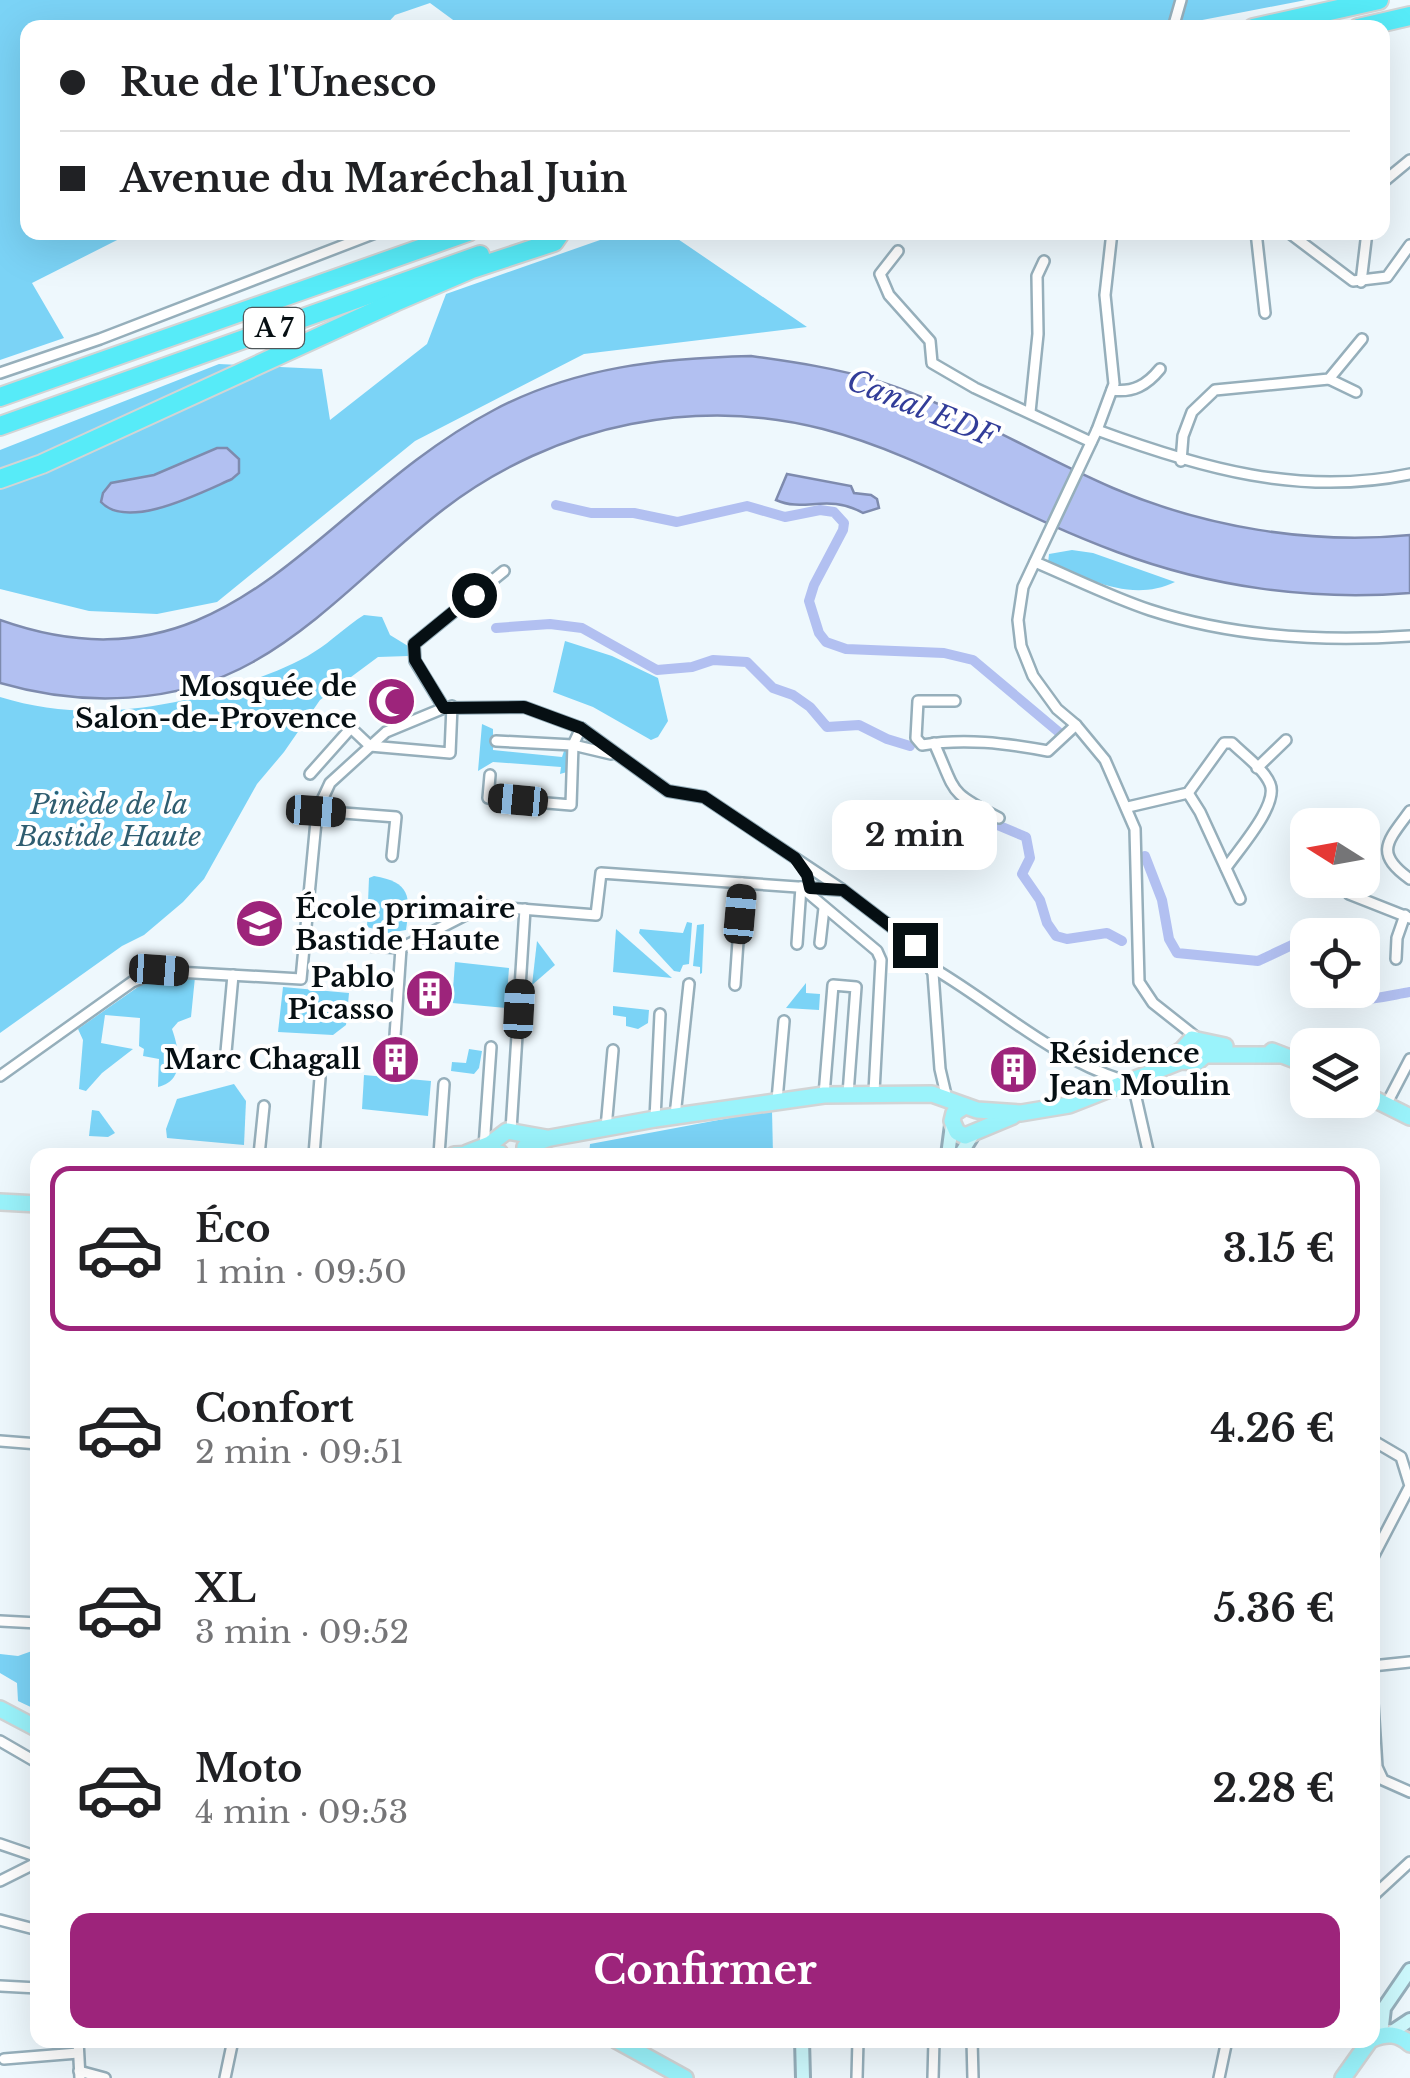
<!DOCTYPE html>
<html lang="fr">
<head>
<meta charset="utf-8">
<style>
  body { margin:0; font-family:"Libre Baskerville",serif; background:#f2f2f2; color:#202124; height:100vh; display:flex; flex-direction:column; font-size:38px; white-space:nowrap }
  * { box-sizing:border-box; margin:0 }
  p { font-size:32px; color:#757577 }
  .icon { flex:none; width:55px; height:55px; fill:none; stroke:currentColor; stroke-width:2; stroke-linecap:round; stroke-linejoin:round }
  .map { position:relative; flex:1; overflow:hidden }
  .details { position:absolute; left:30px; top:1148px; width:1350px; height:900px; display:flex; flex-direction:column; background:#fff; border-radius:20px; box-shadow:0 10px 40px #0002 }
  .details>* { flex:none }
  .top-card { position:absolute; left:20px; top:20px; width:1370px; height:220px; border-radius:20px; box-shadow:0 10px 40px #0002; display:grid; align-content:center; height:220px; padding:0 40px; background:#fff }
  .needle { width:65px; rotate:281deg }
  .controls { position:absolute; left:1290px; top:808px; display:grid; gap:20px }
  .controls a { display:grid; place-items:center; width:90px; height:90px; border-radius:20px; background:#fff; box-shadow:0 10px 40px #0002; font-size:50px }
  .end { position:absolute; width:45px; height:45px; margin:-22px; border:12px solid #060f13; background:#fff; box-shadow:0 0 0 5px #fff }
  .from { border-radius:50% }
  .bubble { position:absolute; height:70px; border-radius:20px; background:#fff; box-shadow:0 10px 40px #0002; font-size:32px; font-weight:800; line-height:70px; text-align:center }
  .car { position:absolute; width:30px; height:60px; margin:-30px -15px; border-radius:12px; box-shadow:0 0 8px 2px #0007; background:linear-gradient(#222 24%,#8ab4d8 0 40%,#222 0 76%,#8ab4d8 0 86%,#222 0) }
  .top-card b { display:flex; align-items:center; gap:35px; height:95px; font-size:38px }
  .top-card b+b { border-top:2px solid #e0e0e0 }
  .top-card i { width:25px; height:25px; background:#202124 }
  ul { padding:18px 0 0; list-style:none }
  li { display:flex; align-items:center; gap:30px; height:165px; margin:0 20px 15px; padding:0 20px; border:5px solid transparent; border-radius:20px }
  li div { flex:1 }
  li b { display:block; font-size:38px }
  li em { font-style:normal; font-weight:800 }
  li.on { border-color:#9d247b }
  li>.icon { width:90px; height:90px; stroke-width:1.5 }
  .primary-button { display:flex; gap:20px; margin-top:auto; padding:20px 40px }
  .primary-button a { flex:1; height:115px; border-radius:20px; background:#9d247b; color:#fff; font-size:40px; font-weight:800; line-height:115px; text-align:center }
  .map>svg:first-child { display:block }
  .green { fill:#7bd3f6 }
  .water { fill:#b2c0f1; stroke:#7e8bae; stroke-width:2.5 }
  .lines { fill:none; stroke-linecap:round; stroke-linejoin:round }
  .canal { stroke:#b2c0f1; stroke-width:10 }
  .street-casing { stroke:#96afbb; stroke-width:14 }
  .secondary-casing { stroke:#96afbb; stroke-width:18 }
  .primary-casing { stroke:#d2d4d5; stroke-width:20 }
  .highway-casing { stroke:#d2d4d5; stroke-width:22 }
  .street { stroke:#fff; stroke-width:9 }
  .secondary { stroke:#cdf9fd; stroke-width:12 }
  .primary { stroke:#9af3fb; stroke-width:15 }
  .highway { stroke:#57ebf8; stroke-width:18 }
  .route { stroke:#060f13; stroke-width:12 }
  .labels { text-anchor:middle; dominant-baseline:central; stroke-width:8; stroke-linejoin:round; paint-order:stroke }
  .shield { fill:#fff; stroke:#51575a; stroke-width:2.5 }
  .shield-label { font-size:25px; font-weight:bold; fill:#060f13 }
  .poi-label { font-size:28px; font-weight:bold; fill:#060f13; stroke:#fff; text-anchor:end }
  .park-label { font-size:28px; font-style:italic; fill:#2f5d70; stroke:#fff }
  .water-label { font-size:30px; font-style:italic; fill:#323d99; stroke:#fff }
</style>
</head>
<body>
<div class="map">
<svg width="1410" height="2078" viewBox="0 0 1410 2078">
  <rect width="100%" height="100%" fill="#eef8fd"/>
  <g class="green">
    <polygon points="0,0 1306,0 1161,28 464,28 430,3 395,15 384,27 28,28 28,232 131,233 32,283 64,338 0,360"/>
    <polygon points="620,233 669,233 807,327 584,354 415,441 217,602 157,614 89,611 0,589 0,450 219,364 322,369 330,420 427,344 446,294"/>
    <path d="M 1072,550 L 1093,553 L 1175,582 C 1131,603 1090,579 1048,563 L 1049,554 Z"/>
    <path d="M 364,615 L 382,617 L 390,635 L 408,646 L 408,656 L 378,657 L 320,700 L 284,752 L 257,784 L 204,879 L 183,902 L 144,935 L 122,946 L 0,1033 L 0,697 C 83,723 170,709 251,681 C 271,673 296,664 314,652 C 332,641 346,626 364,615 Z"/>
    <polygon points="565,641 612,656 658,678 668,721 658,737 651,740 593,707 553,692"/>
    <polygon points="482,724 493,729 493,750 562,757 565,748 569,755 567,772 560,774 561,767 493,762 478,771"/>
    <path d="M 374,876 C 410,882 411,896 406,930 L 389,933 L 367,927 L 369,878 Z"/>
    <polygon points="687,922 692,923 689,964 683,965 680,972 674,971 639,933 640,929 683,933"/>
    <polygon points="704,924 702,973 700,974 700,967 693,966 697,925"/>
    <polygon points="616,929 672,978 613,972"/>
    <polygon points="537,941 555,965 532,985"/>
    <polygon points="455,962 509,968 506,1008 452,1003"/>
    <path d="M 162,975 L 195,977 L 191,1017 L 178,1022 L 172,1029 C 180,1052 185,1081 158,1087 L 159,1059 L 143,1056 L 144,1049 L 139,1046 L 140,1018 L 105,1015 L 101,1043 L 133,1049 L 102,1073 L 86,1091 L 79,1089 L 83,1040 L 78,1029 L 148,980 Z"/>
    <polygon points="806,983 806,993 820,994 819,1010 786,1008"/>
    <polygon points="283,987 349,993 346,1025 333,1035 278,1032"/>
    <polygon points="613,1006 649,1010 648,1023 638,1029 626,1026 626,1017 613,1015"/>
    <polygon points="469,1049 482,1051 479,1068 474,1074 451,1071 452,1062 466,1063"/>
    <polygon points="364,1075 431,1081 428,1116 362,1109"/>
    <polygon points="234,1084 246,1101 244,1145 167,1138 166,1129 177,1099"/>
    <polygon points="92,1110 99,1111 115,1133 108,1137 89,1136"/>
    <polygon points="772,1110 773,1155 589,1155 590,1144"/>
    <polygon points="32,1651 37,1666 37,1710 18,1701 17,1683 0,1673 0,1654 18,1656"/>
  </g>
  <g class="water">
    <path d="M 751,356 C 794,362 836,368 878,381 C 960,407 1034,454 1113,488 C 1204,527 1311,545 1410,535 L 1410,593 C 1311,601 1210,587 1117,552 C 942,487 833,385 631,424 C 564,437 497,468 444,509 C 380,558 324,622 253,662 C 177,705 82,707 0,683 L 0,620 C 231,702 316,503 494,410 C 575,367 662,358 751,356 Z"/>
    <path d="M 217,448 L 227,448 L 239,459 L 239,473 L 232,479 C 202,492 128,531 101,502 L 103,493 L 111,483 L 154,475 Z"/>
    <path d="M 787,474 L 851,486 L 854,493 L 871,495 L 877,499 L 879,508 L 863,513 C 827,493 805,513 776,500 Z"/>
  </g>
  <g class="lines">
    <g class="canal">
      <polyline points="556,505 591,513 634,513 677,522 747,506 785,517 820,510 834,512 844,523 843,530 814,585 809,601 819,633 826,642 846,649 944,653 973,660 1061,734"/>
      <polyline points="496,628 550,624 582,628 657,670 692,667 713,660 747,662 773,688 793,695 810,707 827,727 859,725 887,739 910,746"/>
      <polyline points="964,811 1026,837 1030,858 1022,874 1040,900 1047,923 1056,936 1067,939 1107,933 1122,941"/>
      <polyline points="1145,856 1162,900 1169,939 1177,953 1258,961 1292,945 1308,947"/>
      <path d="M 1327,990 C 1346,1008 1385,996 1410,992"/>
    </g>
    <defs>
      <g id="street">
        <polyline points="1173,28 1181,0"/>
        <polyline points="1382,183 1410,160"/>
        <polyline points="1112,232 1105,295 1114,384 1097,430 1023,587 1018,620 1021,646 1033,676 1057,709 1076,725 1105,760 1135,829 1139,982 1153,1003 1196,1037"/>
        <polyline points="1256,232 1265,313"/>
        <polyline points="1288,232 1353,281 1387,277 1410,245"/>
        <polyline points="898,251 880,274 889,295 930,341 932,363 975,388 1091,442"/>
        <polyline points="1361,282 1367,232"/>
        <polyline points="0,373 100,339 378,232"/>
        <polyline points="1329,379 1356,392"/>
        <path d="M 1112,390 C 1133,393 1147,385 1160,369"/>
        <polyline points="1030,412 1038,334 1037,276 1044,261"/>
        <path d="M 1097,430 C 1200,468 1300,497 1410,474"/>
        <polyline points="1181,461 1183,436 1192,412 1215,390 1329,379 1362,339"/>
        <path d="M 1035,562 C 1073,578 1111,597 1150,610 C 1233,637 1324,642 1410,636"/>
        <path d="M 955,701 L 918,701 L 916,738 L 922,745 C 964,738 1005,743 1048,751 L 1076,725"/>
        <polyline points="444,708 415,661 414,644 504,571"/>
        <polyline points="496,741 573,745 611,754"/>
        <path d="M 934,743 C 957,794 947,791 999,818"/>
        <polyline points="1257,768 1286,740"/>
        <polyline points="310,774 351,728 370,746 450,753 452,706"/>
        <polyline points="490,775 488,798 571,805 573,745 581,728"/>
        <polyline points="1188,793 1200,812 1240,899"/>
        <path d="M 1128,807 L 1188,793 L 1224,743 L 1232,743 C 1244,755 1264,769 1270,784 C 1279,805 1238,850 1226,868"/>
        <polyline points="317,811 396,817 392,856"/>
        <path d="M 1410,811 C 1387,842 1374,853 1410,879"/>
        <polyline points="801,887 877,951 881,960 874,1092"/>
        <polyline points="1349,894 1410,918"/>
        <polyline points="305,942 401,948"/>
        <polyline points="820,943 824,908"/>
        <polyline points="797,944 801,887"/>
        <polyline points="401,948 483,906 596,915 601,873 840,890"/>
        <polyline points="1396,959 1397,938 1405,915"/>
        <path d="M 936,970 C 998,1007 1051,1057 1122,1080"/>
        <polyline points="735,985 742,883"/>
        <polyline points="395,1036 401,948"/>
        <polyline points="226,1052 233,975"/>
        <polyline points="0,1076 132,982 159,971 301,979 317,811 330,783 386,732 444,708 524,707 581,728 668,791 704,797 843,890 915,945 933,973 940,1069 947,1099"/>
        <polyline points="1132,1080 1149,1155"/>
        <polyline points="824,1095 833,985 856,987 848,1094"/>
        <polyline points="777,1100 784,1021"/>
        <polyline points="1386,1105 1410,1059"/>
        <polyline points="675,1116 689,984"/>
        <polyline points="655,1119 660,1014"/>
        <polyline points="606,1128 613,1050"/>
        <polyline points="511,1130 525,909"/>
        <polyline points="484,1147 491,1047"/>
        <polyline points="259,1155 264,1106"/>
        <polyline points="314,1155 320,1078"/>
        <polyline points="439,1155 444,1084"/>
        <polyline points="1372,1440 1401,1457 1410,1486 1372,1559"/>
        <polyline points="0,1441 38,1444"/>
        <polyline points="0,1621 38,1623"/>
        <polyline points="1372,1666 1410,1662"/>
        <polyline points="1372,1688 1377,1767 1383,1780 1410,1792"/>
        <polyline points="0,1741 38,1763"/>
        <polyline points="0,1844 38,1857"/>
        <polyline points="0,1881 38,1862"/>
        <polyline points="1372,1897 1410,1862"/>
        <polyline points="0,1920 38,1930"/>
        <polyline points="0,1986 38,1988"/>
        <polyline points="78,2040 80,2078"/>
        <polyline points="972,2040 973,2078"/>
        <polyline points="4,2059 78,2053"/>
        <polyline points="79,2071 105,2078"/>
        <polyline points="225,2078 233,2040"/>
        <polyline points="857,2078 858,2040"/>
        <polyline points="933,2078 934,2040"/>
        <polyline points="1219,2078 1227,2040"/>
      </g>
      <g id="secondary">
        <polyline points="948,1155 952,1125"/>
        <polyline points="960,1155 973,1134"/>
        <polyline points="1389,2034 1410,2020"/>
        <polyline points="1381,2035 1384,2008 1410,1970"/>
        <polyline points="802,2040 803,2078"/>
      </g>
      <g id="primary">
        <polyline points="1272,1051 1308,1065"/>
        <polyline points="1168,1059 1182,1050 1192,1039 1225,1046"/>
        <polyline points="1362,1093 1410,1117"/>
        <polyline points="965,1106 954,1113 952,1121 957,1132 965,1136 1013,1116"/>
        <polyline points="525,1147 550,1138 655,1119 824,1095 932,1094 977,1110 1021,1113 1069,1105 1181,1061 1197,1062 1205,1055 1281,1055"/>
        <polyline points="467,1153 490,1144 507,1131 546,1138"/>
        <polyline points="454,1155 500,1153"/>
        <polyline points="0,1202 38,1204"/>
        <polyline points="0,1709 38,1729"/>
        <path d="M 1372,2039 C 1387,2033 1398,2033 1410,2044"/>
        <polyline points="616,2040 685,2078"/>
        <polyline points="1343,2078 1370,2040"/>
      </g>
      <g id="highway">
        <polyline points="1253,28 1379,0"/>
        <polyline points="1358,28 1410,16"/>
        <polyline points="0,397 468,232"/>
        <polyline points="0,426 480,255"/>
        <polyline points="0,479 42,464 395,302 472,269 554,242 561,232"/>
      </g>
    </defs>
    <use href="#street" class="street-casing"/>
    <use href="#secondary" class="secondary-casing"/>
    <use href="#primary" class="primary-casing"/>
    <use href="#highway" class="highway-casing"/>
    <use href="#street" class="street"/>
    <use href="#secondary" class="secondary"/>
    <use href="#primary" class="primary"/>
    <use href="#highway" class="highway"/>
  </g>
  <g class="lines">
    <polyline class="route" points="474,595 414,644 415,660 444,708 524,707 581,728 668,791 704,797 795,858 807,875 810,888 843,890 915,945"/>
  </g>
  <defs>
    <symbol id="mosque-disc" viewBox="-11 -11 22 22"><circle r="9.5" fill="#9d247b" stroke="#fff"/><path d="M3.5-4.9A6 6 0 1 0 3.5 4.9A5 5 0 1 1 3.5-4.9Z" fill="#fff"/></symbol>
    <symbol id="school-disc" viewBox="-11 -11 22 22"><circle r="9.5" fill="#9d247b" stroke="#fff"/><path d="M0-5L7-2L0 1L-7-2ZM-4 1L0 2.5L4 1V4Q0 6-4 4Z" fill="#fff"/></symbol>
    <symbol id="building-disc" viewBox="-11 -11 22 22"><circle r="9.5" fill="#9d247b" stroke="#fff"/><path d="M-4-6H4V6H1V3H-1V6H-4ZM-2.5-4.3h1.7v1.8h-1.7ZM.8-4.3h1.7v1.8H.8ZM-2.5-1h1.7V.8h-1.7ZM.8-1h1.7V.8H.8Z" fill="#fff"/></symbol>
  </defs>
  <g fill-rule="evenodd">
    <use href="#mosque-disc" x="364" y="674" width="55" height="55"/>
    <use href="#school-disc" x="232" y="896" width="55" height="55"/>
    <use href="#building-disc" x="402" y="966" width="55" height="55"/>
    <use href="#building-disc" x="368" y="1032" width="55" height="55"/>
    <use href="#building-disc" x="986" y="1042" width="55" height="55"/>
  </g>
  <g class="labels">
    <rect class="shield" x="244" y="308" width="60" height="40" rx="8"/>
    <g class="shield-label">
      <text x="274" y="328">A 7</text>
    </g>
    <g class="poi-label">
      <text x="357" y="686">Mosquée de<tspan x="357" dy="32">Salon-de-Provence</tspan></text>
      <text x="295" y="908" text-anchor="start">École primaire<tspan x="295" dy="32">Bastide Haute</tspan></text>
      <text x="394" y="977">Pablo<tspan x="394" dy="32">Picasso</tspan></text>
      <text x="1049" y="1053" text-anchor="start">Résidence<tspan x="1049" dy="32">Jean Moulin</tspan></text>
      <text x="361" y="1059">Marc Chagall</text>
    </g>
    <g class="park-label">
      <text x="109" y="804">Pinède de la<tspan x="109" dy="32">Bastide Haute</tspan></text>
    </g>
    <g class="water-label">
      <text transform="translate(922 408) rotate(22)">Canal EDF</text>
    </g>
  </g>
</svg>
<div class="controls">
<a><svg class="needle" viewBox="-14 -14 28 28"><path d="M0-13l5 13h-10z" fill="#e53935"/><path d="M0 13l5-13h-10z" fill="#757577"/></svg></a>
<a><svg class="icon" aria-label="locate" viewBox="0 0 24 24"><circle cx="12" cy="12" r="6"/><path d="M12 2v4M12 18v4M2 12h4M18 12h4"/></svg></a>
<a><svg class="icon" aria-label="layers" viewBox="0 0 24 24"><path d="M12 4l9 5-9 5-9-5zM3 14l9 5 9-5"/></svg></a>
</div>
<i class="end from" style="left:474px;top:595px"></i>
<i class="end" style="left:915px;top:945px"></i>
<div class="bubble" style="left:832px;top:800px;width:165px">2 min</div>
<i class="car" style="left:518px;top:800px;rotate:275deg"></i>
<i class="car" style="left:316px;top:811px;rotate:94deg"></i>
<i class="car" style="left:740px;top:914px;rotate:5deg"></i>
<i class="car" style="left:159px;top:970px;rotate:94deg"></i>
<i class="car" style="left:519px;top:1009px;rotate:3deg"></i>
<div class="top-card">
<b><i class="from"></i>Rue de l'Unesco</b>
<b><i></i>Avenue du Maréchal Juin</b>
</div>
<section class="details">
<ul>
<li class="on"><svg class="icon" aria-label="car" viewBox="0 0 24 24"><path d="M5 17H2v-5l4-1 3-4h7l3 4 3 1v5h-3M9 17h6M6 11h13"/><circle cx="7" cy="17" r="2"/><circle cx="17" cy="17" r="2"/></svg><div><b>Éco</b><p>1 min · 09:50</p></div><em>3.15 €</em></li>
<li><svg class="icon" aria-label="car" viewBox="0 0 24 24"><path d="M5 17H2v-5l4-1 3-4h7l3 4 3 1v5h-3M9 17h6M6 11h13"/><circle cx="7" cy="17" r="2"/><circle cx="17" cy="17" r="2"/></svg><div><b>Confort</b><p>2 min · 09:51</p></div><em>4.26 €</em></li>
<li><svg class="icon" aria-label="car" viewBox="0 0 24 24"><path d="M5 17H2v-5l4-1 3-4h7l3 4 3 1v5h-3M9 17h6M6 11h13"/><circle cx="7" cy="17" r="2"/><circle cx="17" cy="17" r="2"/></svg><div><b>XL</b><p>3 min · 09:52</p></div><em>5.36 €</em></li>
<li><svg class="icon" aria-label="car" viewBox="0 0 24 24"><path d="M5 17H2v-5l4-1 3-4h7l3 4 3 1v5h-3M9 17h6M6 11h13"/><circle cx="7" cy="17" r="2"/><circle cx="17" cy="17" r="2"/></svg><div><b>Moto</b><p>4 min · 09:53</p></div><em>2.28 €</em></li>
</ul>
<div class="primary-button"><a>Confirmer</a></div>
</section>
</div>
</body>
</html>
